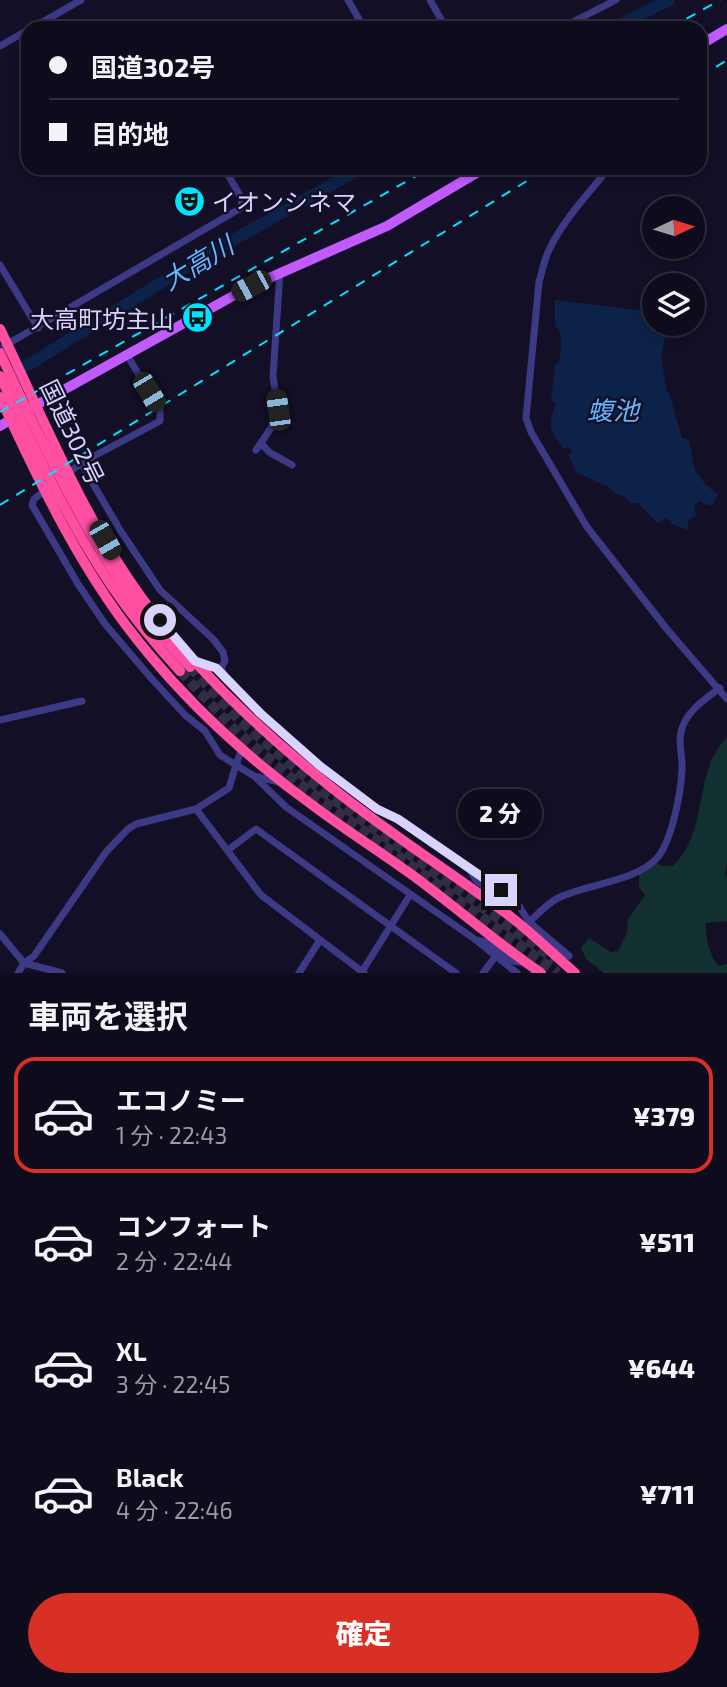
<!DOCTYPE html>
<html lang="ja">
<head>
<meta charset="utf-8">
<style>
  body { margin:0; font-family:"Exo 2","Noto Sans JP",sans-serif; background:#1c1929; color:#f1f3f6; height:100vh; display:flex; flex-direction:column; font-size:26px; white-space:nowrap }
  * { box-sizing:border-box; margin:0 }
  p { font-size:23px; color:#9b9ba3 }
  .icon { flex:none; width:38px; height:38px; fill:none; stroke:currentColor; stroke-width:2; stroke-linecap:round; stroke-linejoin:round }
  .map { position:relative; height:973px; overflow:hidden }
  .side { display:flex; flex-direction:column; background:#0e0b1c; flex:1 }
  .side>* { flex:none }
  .guide { position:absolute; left:21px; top:21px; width:686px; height:154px; border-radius:21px; box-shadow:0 4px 10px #0003,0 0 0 2px #2e2b3b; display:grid; align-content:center; height:154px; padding:0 28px; background:#0e0b1c }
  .needle { width:46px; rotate:86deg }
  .controls { position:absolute; left:642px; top:196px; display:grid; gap:14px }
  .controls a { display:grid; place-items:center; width:63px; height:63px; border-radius:50%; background:#0e0b1c; box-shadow:0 4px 10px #0003,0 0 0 2px #2e2b3b; font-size:35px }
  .end { position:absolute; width:32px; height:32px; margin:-16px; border:9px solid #d9d4ff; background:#111; box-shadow:0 0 0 4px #111 }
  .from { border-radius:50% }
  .bubble { position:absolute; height:49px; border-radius:24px; background:#0e0b1c; box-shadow:0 4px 10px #0003,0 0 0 2px #2e2b3b; font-size:23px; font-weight:800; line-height:49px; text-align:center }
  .car { position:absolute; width:21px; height:42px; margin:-21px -10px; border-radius:9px; box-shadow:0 0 5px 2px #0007; background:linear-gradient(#222 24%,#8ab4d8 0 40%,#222 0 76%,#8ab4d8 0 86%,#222 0) }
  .guide b { display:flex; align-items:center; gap:24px; height:66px; font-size:26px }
  .guide b+b { border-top:2px solid #2e2b3b }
  .guide i { width:18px; height:18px; background:#f1f3f6 }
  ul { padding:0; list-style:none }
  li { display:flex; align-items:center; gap:21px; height:116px; margin:0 14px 10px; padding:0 14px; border:4px solid transparent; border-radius:21px }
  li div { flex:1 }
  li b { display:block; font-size:26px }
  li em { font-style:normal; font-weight:800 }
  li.current { border-color:#d93025 }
  li>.icon { width:63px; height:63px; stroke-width:1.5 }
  h2 { padding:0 28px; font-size:32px; line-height:84px }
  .primary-button { display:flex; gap:14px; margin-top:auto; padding:14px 28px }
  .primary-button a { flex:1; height:80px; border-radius:42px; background:#d93025; color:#fff; font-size:28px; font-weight:800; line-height:80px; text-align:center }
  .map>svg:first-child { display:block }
  .green { fill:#12302f }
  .water { fill:#0c2248 }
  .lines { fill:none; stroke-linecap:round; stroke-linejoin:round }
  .river { stroke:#0c2248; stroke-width:12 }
  .highway-tunnel { stroke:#312d47; stroke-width:10; stroke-dasharray:10 5; stroke-linecap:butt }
  .minor { stroke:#3d3a85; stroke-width:7 }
  .major { stroke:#c25bff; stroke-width:10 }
  .highway { stroke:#ff4fa3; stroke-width:10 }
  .rail { stroke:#00e5ff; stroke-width:2; stroke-dasharray:10 9; stroke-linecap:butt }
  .route { stroke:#d9d4ff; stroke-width:9 }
  .labels { text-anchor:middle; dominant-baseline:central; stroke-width:5; stroke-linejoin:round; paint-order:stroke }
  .poi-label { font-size:24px; fill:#d9d4ff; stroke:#130f26; text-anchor:start }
  .street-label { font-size:24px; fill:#d9d4ff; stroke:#130f26 }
  .water-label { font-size:26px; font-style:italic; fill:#62b6ff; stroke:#130f26 }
</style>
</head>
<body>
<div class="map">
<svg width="727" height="973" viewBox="0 0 727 973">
  <rect width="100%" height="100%" fill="#130f26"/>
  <path class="green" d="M 727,737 L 727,863 L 725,874 L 727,877 L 727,921 L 706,923 C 706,941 708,951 718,966 L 727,964 L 727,973 L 604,973 L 586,959 L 581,948 L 589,938 L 611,952 L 618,951 L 627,933 L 628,919 L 645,895 L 639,888 L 639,873 L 656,863 L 662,866 L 673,866 C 710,830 692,772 727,737 Z"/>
  <path class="water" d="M 555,300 L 654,312 L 654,324 L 671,324 L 670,330 L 666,332 L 661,356 L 667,392 L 669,392 L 682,438 L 689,440 L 695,470 L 705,484 L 718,495 L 712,505 L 707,505 L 701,501 L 694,505 L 696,516 L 688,520 L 688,530 L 672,524 L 666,518 L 657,523 L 638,503 L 630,503 C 625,494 614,496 609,487 L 577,473 L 568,454 L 572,453 L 571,448 L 564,449 C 549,430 547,427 556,404 L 551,400 L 555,366 L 559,362 L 561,346 L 560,332 L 555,326 Z"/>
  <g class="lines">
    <g class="river">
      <polyline points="613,28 669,0"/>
      <polyline points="12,375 203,257 361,168"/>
    </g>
    <g class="highway-tunnel">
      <polyline points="190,667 240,721 323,792 555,960"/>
      <polyline points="180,671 234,729 288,775 558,973"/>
    </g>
    <g class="minor">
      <polyline points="348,0 364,28"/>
      <polyline points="430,0 446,28"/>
      <polyline points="32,28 81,0"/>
      <polyline points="561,28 616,0"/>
      <polyline points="0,46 28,30"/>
      <path d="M 609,168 C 589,193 563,220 549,250 C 544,260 542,272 539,282 L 526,418 L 531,432 L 587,527 L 666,628 L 727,699"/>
      <polyline points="0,265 38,328"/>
      <polyline points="4,346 241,208 242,199 224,168"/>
      <polyline points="261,443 269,452 292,465"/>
      <polyline points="256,450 271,428 278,410 273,376 280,272"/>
      <polyline points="81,463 120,530 160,590 213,639 223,652 225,661 221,668 224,674"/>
      <polyline points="65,476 81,463 160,421 160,410 127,355"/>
      <polyline points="196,661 216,668 260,713 320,766 377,809 398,819 468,867 476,880 503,902 509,914"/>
      <polyline points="0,720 82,701"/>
      <polyline points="242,748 236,765 254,776 279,782"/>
      <polyline points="254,776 286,807 476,940 517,973"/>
      <polyline points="196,809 261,895 364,973"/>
      <polyline points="228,850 256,829 456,973"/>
      <polyline points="471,869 516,901 529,922 569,956"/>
      <path d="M 529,922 C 538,914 548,903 558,898 C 585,884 637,882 658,857 C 672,839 681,793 682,769 C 683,758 678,743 681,732 C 685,712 705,699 720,688"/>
      <polyline points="0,934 24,963 62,973"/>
      <path d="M 476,940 C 501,943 500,964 525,962"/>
      <polyline points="18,973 24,963 34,956 106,852 128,829 136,824 196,809 229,788 236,765 220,755 205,731 185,715 151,678 105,624 78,584 32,505 34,499 47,489"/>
      <polyline points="299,973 320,940"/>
      <polyline points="361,973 410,895"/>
      <polyline points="483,973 495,957"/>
    </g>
    <g class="major">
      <polyline points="700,45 727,29"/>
      <polyline points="31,408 251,286 387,226 485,168"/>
      <polyline points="0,426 15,417"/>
    </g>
    <g class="highway">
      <path d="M 0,329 C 46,424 86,525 150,609 C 202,675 265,735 331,787 C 387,832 449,871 507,914 C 531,932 552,953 575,973"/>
      <path d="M 0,353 C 40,439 80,524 134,602 C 151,625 171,646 190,667"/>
      <path d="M 0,376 C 34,448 68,522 113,588 C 133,617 156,645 180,671"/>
      <path d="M 0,397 C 41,486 84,577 148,653 C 196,711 254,763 315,807 C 347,831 382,853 415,877 C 457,908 497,943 541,973"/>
    </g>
    <g class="rail">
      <polyline points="670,28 720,0"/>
      <polyline points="700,77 727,60"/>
      <polyline points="0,412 430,168"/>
      <polyline points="0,505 548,168"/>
    </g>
  </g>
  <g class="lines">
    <polyline class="route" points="160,620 195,661 216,668 260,713 320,766 377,809 398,819 501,890"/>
  </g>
  <defs>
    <symbol id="theatre-disc" viewBox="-11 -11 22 22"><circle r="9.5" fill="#00e5ff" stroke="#130f26"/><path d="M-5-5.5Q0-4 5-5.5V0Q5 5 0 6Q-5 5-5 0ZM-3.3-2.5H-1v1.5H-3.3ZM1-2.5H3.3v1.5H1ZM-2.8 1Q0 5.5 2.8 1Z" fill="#111"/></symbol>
    <symbol id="bus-disc" viewBox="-11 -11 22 22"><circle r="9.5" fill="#00e5ff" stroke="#130f26"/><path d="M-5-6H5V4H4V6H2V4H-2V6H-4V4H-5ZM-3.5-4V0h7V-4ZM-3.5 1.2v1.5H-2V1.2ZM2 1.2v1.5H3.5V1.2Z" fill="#111"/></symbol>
  </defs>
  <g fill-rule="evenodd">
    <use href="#theatre-disc" x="172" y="184" width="35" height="35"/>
    <use href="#bus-disc" x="180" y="300" width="35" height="35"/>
  </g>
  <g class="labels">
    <g class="poi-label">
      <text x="212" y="201">イオンシネマ</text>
      <text x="174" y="318" text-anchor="end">大高町坊主山</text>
    </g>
    <g class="street-label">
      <text transform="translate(73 432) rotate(64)">国道302号</text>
    </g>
    <g class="water-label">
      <text transform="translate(197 262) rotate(-31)">大高川</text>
      <text x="613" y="409">蝮池</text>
    </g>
  </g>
</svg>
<div class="controls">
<a><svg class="needle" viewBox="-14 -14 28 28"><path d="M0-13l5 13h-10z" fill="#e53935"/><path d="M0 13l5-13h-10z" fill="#9b9ba3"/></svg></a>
<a><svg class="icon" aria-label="layers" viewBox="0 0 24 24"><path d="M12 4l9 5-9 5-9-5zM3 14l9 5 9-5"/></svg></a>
</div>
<i class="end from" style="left:160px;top:620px"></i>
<i class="end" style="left:501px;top:890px"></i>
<div class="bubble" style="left:458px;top:789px;width:84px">2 分</div>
<i class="car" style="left:251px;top:286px;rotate:242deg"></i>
<i class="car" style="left:149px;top:392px;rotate:149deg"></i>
<i class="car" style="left:278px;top:410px;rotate:352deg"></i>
<i class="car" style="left:105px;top:540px;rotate:150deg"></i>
<div class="guide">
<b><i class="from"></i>国道302号</b>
<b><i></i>目的地</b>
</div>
</div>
<section class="side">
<h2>車両を選択</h2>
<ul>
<li class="current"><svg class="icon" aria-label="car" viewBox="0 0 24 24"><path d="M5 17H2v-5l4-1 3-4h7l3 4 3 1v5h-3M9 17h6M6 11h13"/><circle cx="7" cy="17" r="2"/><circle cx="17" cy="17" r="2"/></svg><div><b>エコノミー</b><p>1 分 · 22:43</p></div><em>¥379</em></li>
<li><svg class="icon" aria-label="car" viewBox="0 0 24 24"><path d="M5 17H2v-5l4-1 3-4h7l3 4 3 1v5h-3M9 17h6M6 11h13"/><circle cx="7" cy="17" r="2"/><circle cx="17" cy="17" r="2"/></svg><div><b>コンフォート</b><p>2 分 · 22:44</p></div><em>¥511</em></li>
<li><svg class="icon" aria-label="car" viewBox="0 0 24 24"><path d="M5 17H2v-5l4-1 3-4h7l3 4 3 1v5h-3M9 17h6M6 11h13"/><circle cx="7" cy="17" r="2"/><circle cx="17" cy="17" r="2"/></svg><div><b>XL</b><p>3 分 · 22:45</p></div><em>¥644</em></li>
<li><svg class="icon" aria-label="car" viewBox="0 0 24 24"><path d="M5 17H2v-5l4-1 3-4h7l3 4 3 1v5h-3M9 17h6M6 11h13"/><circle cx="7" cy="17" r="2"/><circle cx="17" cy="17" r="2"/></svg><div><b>Black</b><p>4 分 · 22:46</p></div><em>¥711</em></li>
</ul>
<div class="primary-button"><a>確定</a></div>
</section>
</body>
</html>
